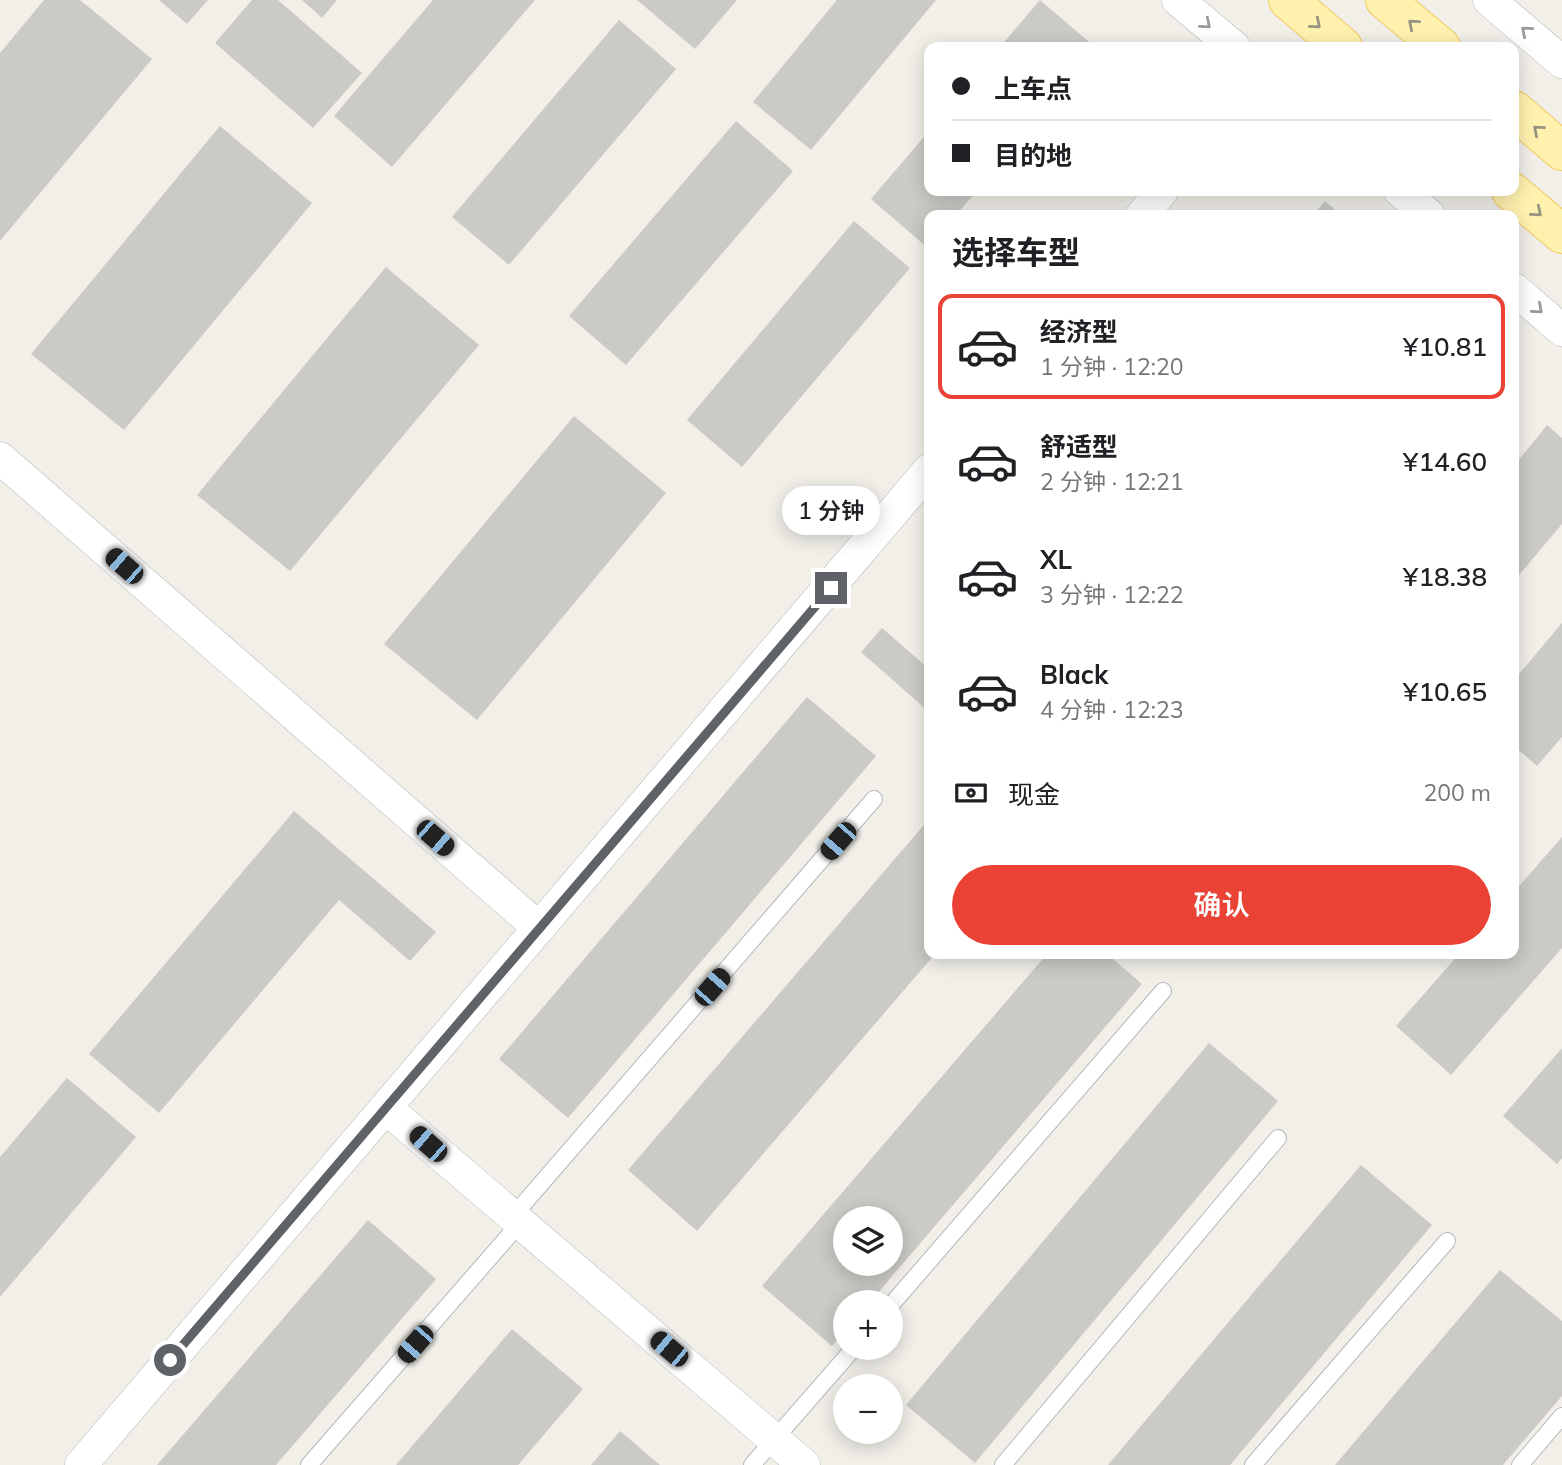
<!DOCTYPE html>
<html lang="zh">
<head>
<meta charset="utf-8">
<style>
  body { margin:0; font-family:Mulish,"Noto Sans SC",sans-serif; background:#f2f2f2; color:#202124; height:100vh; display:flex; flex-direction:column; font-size:26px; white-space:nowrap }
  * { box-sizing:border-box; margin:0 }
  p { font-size:23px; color:#757577 }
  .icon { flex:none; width:38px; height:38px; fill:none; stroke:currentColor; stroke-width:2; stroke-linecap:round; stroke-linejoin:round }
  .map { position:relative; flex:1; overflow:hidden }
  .panel { position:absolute; left:924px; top:210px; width:595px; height:749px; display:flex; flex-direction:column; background:#fff; border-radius:14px; box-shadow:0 4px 18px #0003 }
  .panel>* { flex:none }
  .hud { position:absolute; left:924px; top:42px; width:595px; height:154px; border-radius:14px; box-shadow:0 4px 18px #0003; display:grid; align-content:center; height:154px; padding:0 28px; background:#fff }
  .controls { position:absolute; left:833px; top:1206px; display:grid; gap:14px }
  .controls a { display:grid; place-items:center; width:70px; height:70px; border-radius:50%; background:#fff; box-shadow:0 4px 18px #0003; font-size:35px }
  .end { position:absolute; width:32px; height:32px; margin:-16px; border:9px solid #5f6368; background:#fff; box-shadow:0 0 0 4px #fff }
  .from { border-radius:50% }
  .bubble { position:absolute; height:49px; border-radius:24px; background:#fff; box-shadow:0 4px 18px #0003; font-size:23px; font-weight:600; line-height:49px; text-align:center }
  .car { position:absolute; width:21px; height:42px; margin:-21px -10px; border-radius:9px; box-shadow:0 0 5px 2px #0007; background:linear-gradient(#222 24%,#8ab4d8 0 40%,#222 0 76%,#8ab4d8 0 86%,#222 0) }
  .hud b { display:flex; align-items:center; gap:24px; height:66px; font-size:26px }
  .hud b+b { border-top:2px solid #e0e0e0 }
  .hud i { width:18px; height:18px; background:#202124 }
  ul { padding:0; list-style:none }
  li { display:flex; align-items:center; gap:21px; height:105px; margin:0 14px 10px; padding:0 14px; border:4px solid transparent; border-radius:14px }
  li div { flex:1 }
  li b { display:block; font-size:26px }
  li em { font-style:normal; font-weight:600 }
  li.current { border-color:#ea4335 }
  li>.icon { width:63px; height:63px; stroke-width:1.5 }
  h2 { padding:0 28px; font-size:32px; line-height:84px }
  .pay { display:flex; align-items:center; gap:18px; height:77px; padding:0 28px; font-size:26px }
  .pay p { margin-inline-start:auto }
  .primary-button { display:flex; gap:14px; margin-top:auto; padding:14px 28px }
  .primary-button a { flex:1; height:80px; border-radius:42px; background:#ea4335; color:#fff; font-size:28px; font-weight:600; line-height:80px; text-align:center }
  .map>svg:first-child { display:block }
  .building { fill:#cccac5; fill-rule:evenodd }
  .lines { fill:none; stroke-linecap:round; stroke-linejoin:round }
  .service-casing { stroke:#b5b8bc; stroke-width:18 }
  .minor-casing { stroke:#b5b8bc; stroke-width:33 }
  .primary-casing { stroke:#f2c960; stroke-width:40 }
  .service { stroke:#fff; stroke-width:16 }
  .minor { stroke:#fff; stroke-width:32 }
  .primary { stroke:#fff2af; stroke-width:38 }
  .oneway { stroke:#979a9d }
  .oneway2 { stroke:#979581 }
  .route { stroke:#5f6368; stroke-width:9 }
</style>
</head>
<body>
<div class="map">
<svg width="1562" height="1465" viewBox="0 0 1562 1465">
  <rect width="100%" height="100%" fill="#f1efe8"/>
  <g class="building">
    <polygon points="44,0 80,0 152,59 0,241 0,53"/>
    <polygon points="159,0 208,0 187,24"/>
    <polygon points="252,0 278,0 362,73 313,128 215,43"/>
    <polygon points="302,0 337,0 322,18"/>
    <polygon points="433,0 535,0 392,167 334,116"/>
    <polygon points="637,0 737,0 695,49"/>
    <polygon points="837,0 936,0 811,150 753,102"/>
    <polygon points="1040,0 1095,47 1000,47"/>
    <polygon points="619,20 676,69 509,265 452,217"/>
    <polygon points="736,121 793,171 626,365 569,316"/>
    <polygon points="220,126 312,203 124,430 31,354"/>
    <polygon points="929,131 929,191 977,191 956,215 929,215 929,249 871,199"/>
    <polygon points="1325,201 1341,215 1313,215"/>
    <polygon points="854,221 910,268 742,467 687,420"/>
    <polygon points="386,267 479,345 290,571 197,495"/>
    <polygon points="574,416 666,493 477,720 384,644"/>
    <polygon points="1547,425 1562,438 1562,524 1514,581 1514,466"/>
    <polygon points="1562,623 1562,737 1537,766 1514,746 1514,680"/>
    <polygon points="882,628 929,669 929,712 861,652"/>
    <polygon points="807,697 876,756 568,1118 499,1059"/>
    <polygon points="294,811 436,932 410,961 339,900 159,1113 89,1054"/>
    <polygon points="929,819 929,954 935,954 697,1231 628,1170"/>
    <polygon points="1562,837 1562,948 1451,1075 1396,1026 1459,954 1514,954 1514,892"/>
    <path d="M 1047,954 L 1107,954 L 1142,984 L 870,1302 L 845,1302 L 845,1331 L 832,1346 L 762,1286 ZM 845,1218 L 891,1218 L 891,1264 L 845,1264 Z"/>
    <polygon points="1209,1043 1278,1101 975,1463 906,1405"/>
    <polygon points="1562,1048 1562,1158 1557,1164 1503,1116"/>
    <polygon points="67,1078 136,1137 0,1297 0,1157"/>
    <polygon points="1361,1165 1432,1225 1230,1465 1108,1465"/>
    <polygon points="368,1220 436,1279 276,1465 157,1465"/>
    <polygon points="1500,1270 1562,1321 1562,1396 1503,1465 1335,1465"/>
    <polygon points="512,1329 583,1389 518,1465 396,1465"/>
    <polygon points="620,1431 660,1465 591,1465"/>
  </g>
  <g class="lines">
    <defs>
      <g id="service">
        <polyline points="513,1216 874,799"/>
        <polyline points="891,1305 1163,991"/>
        <polyline points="309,1465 520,1223"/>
        <polyline points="752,1465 854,1348"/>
        <polyline points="1003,1465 1278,1138"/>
        <polyline points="1253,1465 1447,1241"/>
        <polyline points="1520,1465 1562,1416"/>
      </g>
      <g id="minor">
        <polyline points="1178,0 1234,47"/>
        <polyline points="1489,0 1562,62"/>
        <polyline points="1400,191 1429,215"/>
        <polyline points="1142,215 1162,191"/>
        <polyline points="1514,289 1562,330"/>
        <polyline points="0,458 539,928"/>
        <polyline points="386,1108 804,1465"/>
        <polyline points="81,1465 929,470"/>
      </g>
      <g id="primary">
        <polyline points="1288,0 1343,47"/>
        <polyline points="1385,0 1441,47"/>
        <polyline points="1514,110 1562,151"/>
        <polyline points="1511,191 1562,234"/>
      </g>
    </defs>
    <use href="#service" class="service-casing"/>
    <use href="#minor" class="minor-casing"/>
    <use href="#primary" class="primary-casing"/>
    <use href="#service" class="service"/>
    <use href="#minor" class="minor"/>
    <use href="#primary" class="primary"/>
  </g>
  <defs><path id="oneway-chevron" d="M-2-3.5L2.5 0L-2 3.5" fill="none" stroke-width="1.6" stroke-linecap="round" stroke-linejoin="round" transform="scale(1.75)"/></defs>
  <g class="oneway">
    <use href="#oneway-chevron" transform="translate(1206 24) rotate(40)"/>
    <use href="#oneway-chevron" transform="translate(1526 31) rotate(-139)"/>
    <use href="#oneway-chevron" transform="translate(1538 309) rotate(41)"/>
  </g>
  <g class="oneway2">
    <use href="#oneway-chevron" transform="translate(1316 24) rotate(40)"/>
    <use href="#oneway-chevron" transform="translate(1413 24) rotate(-139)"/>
    <use href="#oneway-chevron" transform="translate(1538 130) rotate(-139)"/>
    <use href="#oneway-chevron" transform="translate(1537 212) rotate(40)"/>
  </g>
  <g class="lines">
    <polyline class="route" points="170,1360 831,588"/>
  </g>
</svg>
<div class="controls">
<a><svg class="icon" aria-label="layers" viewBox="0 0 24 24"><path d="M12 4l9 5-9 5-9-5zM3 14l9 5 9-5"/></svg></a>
<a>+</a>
<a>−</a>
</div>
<i class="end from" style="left:170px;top:1360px"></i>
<i class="end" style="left:831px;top:588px"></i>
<div class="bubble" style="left:782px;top:486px;width:98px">1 分钟</div>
<i class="car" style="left:124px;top:566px;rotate:311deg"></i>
<i class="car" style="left:435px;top:838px;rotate:131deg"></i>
<i class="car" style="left:838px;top:841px;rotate:221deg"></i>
<i class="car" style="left:712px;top:987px;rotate:41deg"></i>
<i class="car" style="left:428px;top:1144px;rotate:311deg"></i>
<i class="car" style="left:415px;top:1344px;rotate:221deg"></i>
<i class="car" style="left:669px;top:1349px;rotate:310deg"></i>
<div class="hud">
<b><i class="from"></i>上车点</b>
<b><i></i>目的地</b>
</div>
<section class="panel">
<h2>选择车型</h2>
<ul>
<li class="current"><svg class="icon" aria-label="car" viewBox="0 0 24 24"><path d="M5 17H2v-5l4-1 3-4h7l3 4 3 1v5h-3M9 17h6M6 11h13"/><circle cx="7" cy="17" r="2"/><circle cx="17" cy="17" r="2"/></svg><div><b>经济型</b><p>1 分钟 · 12:20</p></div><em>¥10.81</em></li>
<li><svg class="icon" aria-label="car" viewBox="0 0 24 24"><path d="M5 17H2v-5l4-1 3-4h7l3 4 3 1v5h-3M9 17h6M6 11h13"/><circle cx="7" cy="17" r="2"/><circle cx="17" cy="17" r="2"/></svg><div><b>舒适型</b><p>2 分钟 · 12:21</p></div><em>¥14.60</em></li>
<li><svg class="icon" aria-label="car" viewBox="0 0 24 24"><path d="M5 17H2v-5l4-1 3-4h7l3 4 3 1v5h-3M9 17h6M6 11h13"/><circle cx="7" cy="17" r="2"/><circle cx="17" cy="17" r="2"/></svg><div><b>XL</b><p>3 分钟 · 12:22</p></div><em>¥18.38</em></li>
<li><svg class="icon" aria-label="car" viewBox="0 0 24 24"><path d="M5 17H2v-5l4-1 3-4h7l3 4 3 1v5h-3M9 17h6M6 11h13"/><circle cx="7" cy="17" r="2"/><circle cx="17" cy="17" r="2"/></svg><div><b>Black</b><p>4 分钟 · 12:23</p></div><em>¥10.65</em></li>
</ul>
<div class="pay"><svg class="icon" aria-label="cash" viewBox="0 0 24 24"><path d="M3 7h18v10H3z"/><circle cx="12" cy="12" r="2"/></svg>现金<p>200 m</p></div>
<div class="primary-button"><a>确认</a></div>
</section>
</div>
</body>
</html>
